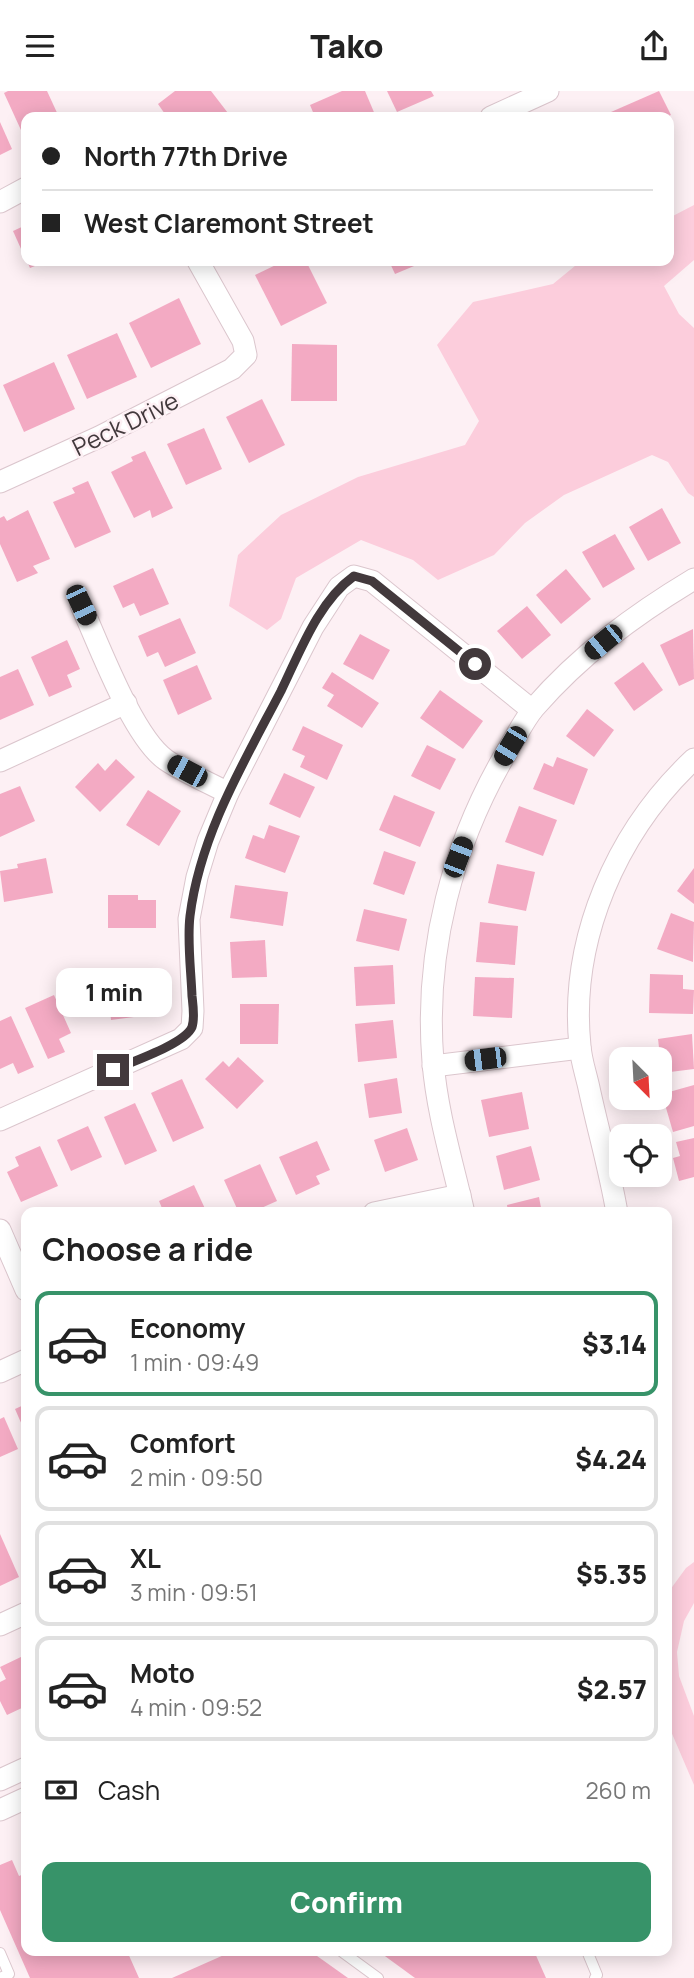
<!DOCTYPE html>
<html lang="en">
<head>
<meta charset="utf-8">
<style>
  body { margin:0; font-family:Manrope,sans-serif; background:#f6f6f6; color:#222; height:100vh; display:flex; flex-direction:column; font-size:26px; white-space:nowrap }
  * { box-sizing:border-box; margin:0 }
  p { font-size:23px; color:#767676 }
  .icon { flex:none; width:38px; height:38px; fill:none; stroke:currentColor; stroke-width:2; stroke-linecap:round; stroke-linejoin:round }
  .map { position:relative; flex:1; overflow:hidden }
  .sheet { position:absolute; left:21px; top:1116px; width:651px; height:749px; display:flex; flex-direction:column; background:#fff; border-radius:14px; box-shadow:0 4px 18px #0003 }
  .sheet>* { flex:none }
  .hud { position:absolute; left:21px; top:21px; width:653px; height:154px; border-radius:14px; box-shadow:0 4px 18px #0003; display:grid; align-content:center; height:154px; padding:0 21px; background:#fff }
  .needle { width:46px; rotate:156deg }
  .controls { position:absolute; left:609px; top:956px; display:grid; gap:14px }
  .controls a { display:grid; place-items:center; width:63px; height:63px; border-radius:14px; background:#fff; box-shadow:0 4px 18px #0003; font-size:35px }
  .end { position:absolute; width:32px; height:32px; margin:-16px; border:9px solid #42393c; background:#fff; box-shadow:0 0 0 4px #fff }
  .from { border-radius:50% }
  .bubble { position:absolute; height:49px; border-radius:14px; background:#fff; box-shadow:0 4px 18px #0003; font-size:23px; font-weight:800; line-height:49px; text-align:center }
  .car { position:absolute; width:21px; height:42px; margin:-21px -10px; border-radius:9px; box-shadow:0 0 5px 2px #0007; background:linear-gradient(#222 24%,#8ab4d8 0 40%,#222 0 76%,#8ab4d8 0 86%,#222 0) }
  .hud b { display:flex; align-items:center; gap:24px; height:66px; font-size:26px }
  .hud b+b { border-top:2px solid #e0e0e0 }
  .hud i { width:18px; height:18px; background:#222 }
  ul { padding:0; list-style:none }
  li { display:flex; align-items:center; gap:21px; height:105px; margin:0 14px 10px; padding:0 7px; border:4px solid #e0e0e0; border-radius:14px }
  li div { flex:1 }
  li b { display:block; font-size:26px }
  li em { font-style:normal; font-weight:800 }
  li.current { border-color:#379369 }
  li>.icon { width:63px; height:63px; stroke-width:1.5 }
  h2 { padding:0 21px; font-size:32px; line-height:84px }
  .pay { display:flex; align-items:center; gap:18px; height:77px; padding:0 21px; font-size:26px }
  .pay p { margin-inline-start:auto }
  .button { display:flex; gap:14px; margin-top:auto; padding:14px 21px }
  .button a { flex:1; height:80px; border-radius:14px; background:#379369; color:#fff; font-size:28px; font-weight:800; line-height:80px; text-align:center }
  header { display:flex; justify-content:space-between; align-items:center; height:91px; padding:0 21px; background:#fff; font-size:32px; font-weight:800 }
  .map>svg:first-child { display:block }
  .green { fill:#fccddc }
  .building { fill:#f3aac3 }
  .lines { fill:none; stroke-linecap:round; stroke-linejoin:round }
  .service-casing { stroke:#dbc6cd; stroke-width:12 }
  .minor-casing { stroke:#dbc6cd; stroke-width:23 }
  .service { stroke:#fff; stroke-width:10 }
  .minor { stroke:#fff; stroke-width:21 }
  .route { stroke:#42393c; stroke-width:9 }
  .labels { text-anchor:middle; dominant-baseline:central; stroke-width:5; stroke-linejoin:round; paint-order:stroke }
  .street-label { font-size:24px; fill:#42393c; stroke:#fdf0f4 }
</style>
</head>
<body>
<header><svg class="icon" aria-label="menu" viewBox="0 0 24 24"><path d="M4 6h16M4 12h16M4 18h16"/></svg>Tako<svg class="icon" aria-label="share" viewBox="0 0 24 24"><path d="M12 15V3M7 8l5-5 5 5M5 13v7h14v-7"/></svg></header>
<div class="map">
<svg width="694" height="1887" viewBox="0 0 694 1887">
  <rect width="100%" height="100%" fill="#fdf0f4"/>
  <g class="green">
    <polygon points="694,114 694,169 664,195 679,223 694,237 694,406 688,402 668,371 652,364 564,404 525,432 494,464 438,489 413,469 361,449 296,487 281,528 267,539 229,515 238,464 281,424 358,386 465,354 479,330 437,254 473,211 553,193 581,170 668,170 669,127"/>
    <polygon points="694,1471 694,1512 684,1530 677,1561 679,1585 694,1625 694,1694 667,1631 667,1503 686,1477"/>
  </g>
  <g class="building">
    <polygon points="8,0 47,0 59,26 26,26 26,50 4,2"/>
    <polygon points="175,0 211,0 231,26 167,26 158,13"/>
    <polygon points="342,0 365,0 376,26 315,26 310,14"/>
    <polygon points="387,0 431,0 434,5 397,21"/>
    <polygon points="659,0 671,24 666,26 613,26 611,21"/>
    <polygon points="0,31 12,58 0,64"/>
    <polygon points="26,134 26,169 13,140"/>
    <polygon points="27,170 47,170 30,177"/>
    <polygon points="284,170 306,170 327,212 281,235 255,184"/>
    <polygon points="389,170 426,170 395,183"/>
    <polygon points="179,207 201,253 151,277 129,232"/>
    <polygon points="117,242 137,286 87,308 67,264"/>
    <polygon points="292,253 337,254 337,310 291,310"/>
    <polygon points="54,271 75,318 24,341 3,294"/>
    <polygon points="262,308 285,354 249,372 226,326"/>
    <polygon points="204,337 222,378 186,394 167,353"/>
    <polygon points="145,360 173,417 152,427 150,419 134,427 111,381 133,370 131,366"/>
    <polygon points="88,390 111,441 75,457 53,411 75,402 72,397"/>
    <polygon points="662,417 681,452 648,470 629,436"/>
    <polygon points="28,419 50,468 33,475 38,482 17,491 0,453 0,427 4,425 7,430"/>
    <polygon points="615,443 635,478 603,497 582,461"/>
    <polygon points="153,477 169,513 140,525 134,512 123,517 113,495"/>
    <polygon points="566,478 591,508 561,533 536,504"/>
    <polygon points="527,515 551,544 522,568 497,540"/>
    <polygon points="180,527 196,562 165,576 158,561 147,566 138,545"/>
    <polygon points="693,538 694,588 679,595 660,554"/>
    <polygon points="360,543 390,559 373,589 343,573"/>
    <polygon points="67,549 80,578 67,584 72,596 49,606 31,566"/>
    <polygon points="643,571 663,599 634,620 614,592"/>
    <polygon points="197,574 212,608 178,624 163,589"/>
    <polygon points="18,578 34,614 0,629 0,586"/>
    <polygon points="332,581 379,612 362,637 327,615 334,604 322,597"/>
    <polygon points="440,599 483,630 463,658 420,627"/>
    <polygon points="587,618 614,639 594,666 566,645"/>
    <polygon points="303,635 343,654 327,689 300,676 305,665 292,659"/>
    <polygon points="427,654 456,668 440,699 411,685"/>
    <polygon points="557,666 588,678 574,714 533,698 544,672 553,676"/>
    <polygon points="116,668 135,686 100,721 75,696 98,672 105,680"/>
    <polygon points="284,682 315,696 300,727 269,713"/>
    <polygon points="20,695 35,730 0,746 0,703"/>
    <polygon points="148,699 181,720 159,755 126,734"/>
    <polygon points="394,704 435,721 420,756 379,739"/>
    <polygon points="519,715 557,729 543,765 505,751"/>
    <polygon points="269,734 300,745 285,782 245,767 253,744 264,748"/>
    <polygon points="384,760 416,771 404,804 373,793"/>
    <polygon points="46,767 53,802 4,811 0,780 18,777 17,773"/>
    <polygon points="497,773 535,781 526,820 488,812"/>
    <polygon points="694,777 694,813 677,800"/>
    <polygon points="235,794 288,801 283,835 230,827"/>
    <polygon points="108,804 138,804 138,809 156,809 156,837 108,837"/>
    <polygon points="364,818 407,828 399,860 356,850"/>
    <polygon points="671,822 694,831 693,871 657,858"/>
    <polygon points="480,831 518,835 515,874 476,871"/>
    <polygon points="265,849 267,886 232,887 230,851"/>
    <polygon points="393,874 395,913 356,915 354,876"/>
    <polygon points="156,883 159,907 147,909 149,924 111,929 107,889"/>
    <polygon points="650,883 683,884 683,898 694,899 693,923 649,922"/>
    <polygon points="475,886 514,887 512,927 473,925"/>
    <polygon points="54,904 71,942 59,948 65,961 48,968 25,917"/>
    <polygon points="240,913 279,913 278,953 240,953"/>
    <polygon points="11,925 34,976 18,983 13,972 0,978 0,930"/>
    <polygon points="393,929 397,967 358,971 355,933"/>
    <polygon points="692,943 694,978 662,982 658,948"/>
    <polygon points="238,966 264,990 237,1018 205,988 223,970 229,976"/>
    <polygon points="397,987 402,1022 369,1027 364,993"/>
    <polygon points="182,988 204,1037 173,1051 151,1002"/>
    <polygon points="694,994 694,1035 673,1041 662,1003"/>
    <polygon points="522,1001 529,1038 489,1046 481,1009"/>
    <polygon points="135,1012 157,1060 125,1074 104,1026"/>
    <polygon points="88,1035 102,1066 71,1080 57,1049"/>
    <polygon points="407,1037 418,1069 385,1081 374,1049"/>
    <polygon points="694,1047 694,1086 679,1090 673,1067 680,1065 676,1051"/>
    <polygon points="317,1050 330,1079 316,1085 320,1093 296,1104 279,1066"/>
    <polygon points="40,1055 58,1095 21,1111 7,1081 19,1075 15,1066"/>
    <polygon points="531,1055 540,1089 504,1099 496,1065"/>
    <polygon points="260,1073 277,1110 250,1122 239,1122 224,1089"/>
    <polygon points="194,1094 207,1122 164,1122 159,1110"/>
    <polygon points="539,1106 542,1122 508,1122 507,1114"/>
    <polygon points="26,1313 26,1343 15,1318"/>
    <polygon points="4,1326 18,1358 0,1366 0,1328"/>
    <polygon points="0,1443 19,1486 0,1495"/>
    <polygon points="23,1565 26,1571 26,1615 7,1624 0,1610 0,1591 6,1588 0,1576"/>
    <polygon points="12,1769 19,1785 26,1782 26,1860 127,1860 139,1887 30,1887 0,1819 0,1774"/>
    <polygon points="233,1860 310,1860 348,1887 172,1887"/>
    <polygon points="378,1860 534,1860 546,1887 415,1887"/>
  </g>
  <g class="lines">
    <defs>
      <g id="service">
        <polyline points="341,1860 378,1887"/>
        <polyline points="587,1860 597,1884 595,1887"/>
        <polyline points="0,1862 9,1883 0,1887"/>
      </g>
      <g id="minor">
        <polyline points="491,26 548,0"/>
        <polyline points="0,111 26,97"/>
        <polyline points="0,391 99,346 232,278 246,264 243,250 198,170"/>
        <path d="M 81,514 C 99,554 133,646 166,669 C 185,682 208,691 228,702"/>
        <polyline points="0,670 126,612"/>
        <polyline points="433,975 580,957"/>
        <polyline points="0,1029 181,948 192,937 193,920 189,828 197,786 208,750 228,702 313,536 339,496 354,485 372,490 532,619"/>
        <polyline points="374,1122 460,1104"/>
        <path d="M 464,1122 C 453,1073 437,1022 433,971 C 424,861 452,752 509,657 C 517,644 524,629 534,617 C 580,564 634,524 694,488"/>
        <path d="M 617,1122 C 610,1080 598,1039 589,997 C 586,983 581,969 580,955 C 569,848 617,740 694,668"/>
        <polyline points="0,1139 26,1199"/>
        <polyline points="0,1281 26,1269"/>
        <polyline points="0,1534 26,1522"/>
        <polyline points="0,1689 26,1677"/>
        <polyline points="0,1719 26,1707"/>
      </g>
    </defs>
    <use href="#service" class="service-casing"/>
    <use href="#minor" class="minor-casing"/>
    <use href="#service" class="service"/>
    <use href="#minor" class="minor"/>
  </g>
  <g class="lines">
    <path class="route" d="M 113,979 C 131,971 185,953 192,936 C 195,927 193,914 192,905 C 191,879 187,850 190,825 C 200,744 244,671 281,600 C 300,561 318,511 354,485 L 372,490 L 475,573"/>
  </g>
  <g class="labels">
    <g class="street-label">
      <text transform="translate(125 332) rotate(-26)">Peck Drive</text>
    </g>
  </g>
</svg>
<div class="controls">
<a><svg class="needle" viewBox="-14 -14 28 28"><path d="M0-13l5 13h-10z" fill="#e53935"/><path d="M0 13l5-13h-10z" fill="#767676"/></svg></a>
<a><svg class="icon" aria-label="locate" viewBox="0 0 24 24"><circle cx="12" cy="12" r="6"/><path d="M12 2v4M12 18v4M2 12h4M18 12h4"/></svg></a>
</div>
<i class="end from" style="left:475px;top:573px"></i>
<i class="end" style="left:113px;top:979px"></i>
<div class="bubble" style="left:56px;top:877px;width:116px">1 min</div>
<i class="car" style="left:81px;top:514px;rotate:155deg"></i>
<i class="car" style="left:603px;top:551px;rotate:231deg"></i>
<i class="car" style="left:510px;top:655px;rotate:211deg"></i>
<i class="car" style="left:187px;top:680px;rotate:298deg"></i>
<i class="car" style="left:458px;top:766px;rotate:21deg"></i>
<i class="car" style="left:485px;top:968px;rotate:263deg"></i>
<div class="hud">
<b><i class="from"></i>North 77th Drive</b>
<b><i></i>West Claremont Street</b>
</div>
<section class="sheet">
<h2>Choose a ride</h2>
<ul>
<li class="current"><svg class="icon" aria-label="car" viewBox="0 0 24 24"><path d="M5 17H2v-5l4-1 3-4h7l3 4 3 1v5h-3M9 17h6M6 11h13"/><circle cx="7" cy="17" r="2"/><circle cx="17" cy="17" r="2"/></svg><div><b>Economy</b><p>1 min · 09:49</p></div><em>$3.14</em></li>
<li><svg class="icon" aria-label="car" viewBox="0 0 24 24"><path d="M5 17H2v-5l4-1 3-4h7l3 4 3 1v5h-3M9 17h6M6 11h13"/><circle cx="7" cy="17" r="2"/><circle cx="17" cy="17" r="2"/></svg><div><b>Comfort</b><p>2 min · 09:50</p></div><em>$4.24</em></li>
<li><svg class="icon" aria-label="car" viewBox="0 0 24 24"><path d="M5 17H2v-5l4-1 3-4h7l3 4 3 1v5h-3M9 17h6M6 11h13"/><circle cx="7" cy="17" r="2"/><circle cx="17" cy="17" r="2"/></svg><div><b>XL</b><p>3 min · 09:51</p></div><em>$5.35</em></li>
<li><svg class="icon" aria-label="car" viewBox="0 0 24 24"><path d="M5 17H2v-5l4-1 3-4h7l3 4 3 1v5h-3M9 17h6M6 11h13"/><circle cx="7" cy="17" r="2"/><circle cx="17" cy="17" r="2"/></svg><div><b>Moto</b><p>4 min · 09:52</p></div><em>$2.57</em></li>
</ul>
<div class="pay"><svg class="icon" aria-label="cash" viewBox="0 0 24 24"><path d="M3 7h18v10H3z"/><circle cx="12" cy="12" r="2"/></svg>Cash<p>260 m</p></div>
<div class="button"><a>Confirm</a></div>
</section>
</div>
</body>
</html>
